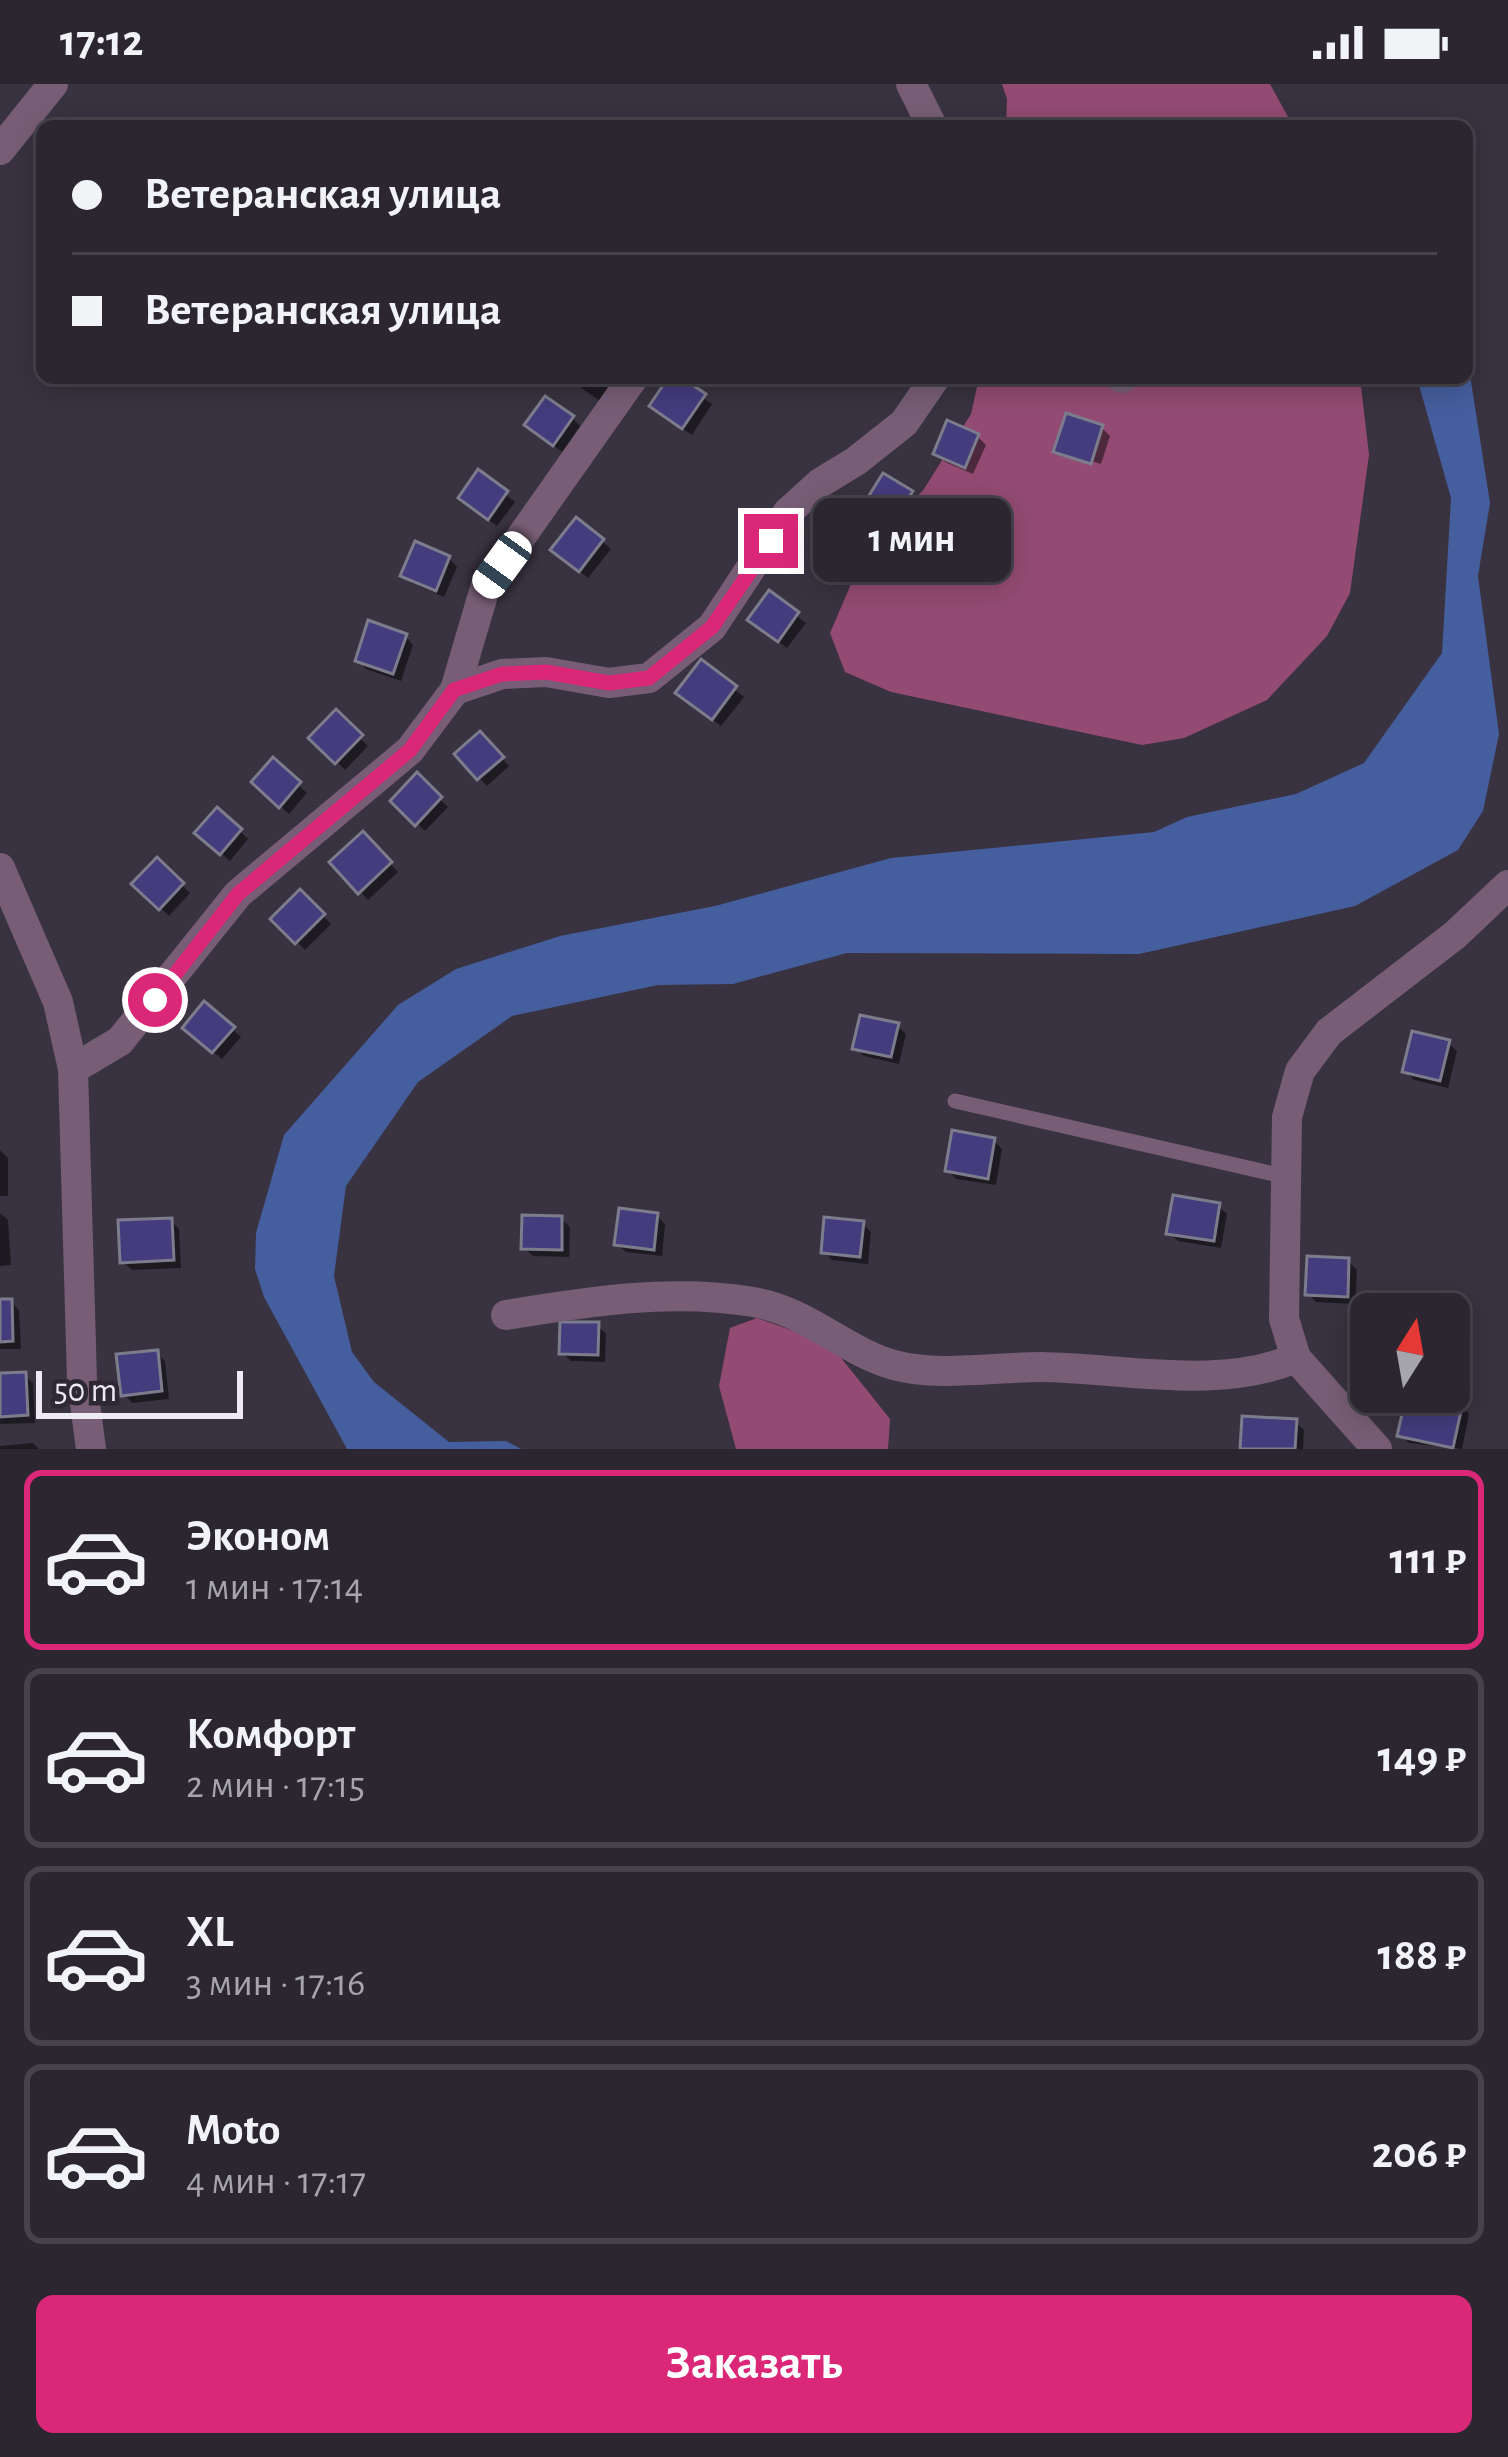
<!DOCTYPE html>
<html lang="ru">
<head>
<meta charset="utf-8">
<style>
  body { margin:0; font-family:"Alegreya Sans",sans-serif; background:#332e38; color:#f1f3f6; height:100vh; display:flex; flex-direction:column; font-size:45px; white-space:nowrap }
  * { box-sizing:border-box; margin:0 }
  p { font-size:39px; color:#a6a5ab }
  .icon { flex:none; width:66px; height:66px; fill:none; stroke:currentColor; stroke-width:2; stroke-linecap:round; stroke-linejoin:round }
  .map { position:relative; height:1365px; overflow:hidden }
  .details { display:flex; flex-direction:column; background:#2b2630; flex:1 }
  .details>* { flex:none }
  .banner { position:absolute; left:36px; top:36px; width:1437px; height:264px; border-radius:18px; box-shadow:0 6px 30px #0003,0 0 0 3px #47434c; display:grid; align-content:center; height:264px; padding:0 36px; background:#2b2630 }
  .needle { width:78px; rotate:11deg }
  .buttons { position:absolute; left:1350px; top:1209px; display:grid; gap:24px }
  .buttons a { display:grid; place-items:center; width:120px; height:120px; border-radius:18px; background:#2b2630; box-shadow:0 6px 30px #0003,0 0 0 3px #47434c; font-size:60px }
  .scale { position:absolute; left:36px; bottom:30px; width:207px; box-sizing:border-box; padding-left:12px; border:6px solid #eeeaf3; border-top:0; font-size:33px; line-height:42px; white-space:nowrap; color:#eeeaf3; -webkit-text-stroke:9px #2e2835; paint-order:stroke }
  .end { position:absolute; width:54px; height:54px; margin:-27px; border:15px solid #db2777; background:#fff; box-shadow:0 0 0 6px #fff }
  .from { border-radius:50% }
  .bubble { position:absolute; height:84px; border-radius:18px; background:#2b2630; box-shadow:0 6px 30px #0003,0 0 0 3px #47434c; font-size:39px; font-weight:700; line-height:84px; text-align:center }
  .car { position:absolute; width:36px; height:72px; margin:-36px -18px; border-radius:15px; box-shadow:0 0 9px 3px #0007; background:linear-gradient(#fff 24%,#345 0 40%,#fff 0 76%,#345 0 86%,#fff 0) }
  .banner b { display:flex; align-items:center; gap:42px; height:114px; font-size:45px }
  .banner b+b { border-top:3px solid #47434c }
  .banner i { width:30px; height:30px; background:#f1f3f6 }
  ul { padding:21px 0 0; list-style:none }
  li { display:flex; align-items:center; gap:36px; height:180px; margin:0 24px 18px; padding:0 12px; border:6px solid #47434c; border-radius:18px }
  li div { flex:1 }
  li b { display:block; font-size:45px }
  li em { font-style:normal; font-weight:700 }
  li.active { border-color:#db2777 }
  li>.icon { width:108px; height:108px; stroke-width:1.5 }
  .cta { display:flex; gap:24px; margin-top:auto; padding:24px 36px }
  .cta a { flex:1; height:138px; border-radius:18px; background:#db2777; color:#fff; font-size:48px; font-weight:700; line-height:138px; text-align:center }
  .status { display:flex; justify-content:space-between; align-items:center; height:84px; padding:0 60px; background:#2b2630; direction:ltr }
  .status svg { height:33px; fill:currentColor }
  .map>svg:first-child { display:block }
  .forest { fill:#934b73 }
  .water { fill:#455e9e }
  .shadow { fill:#0007 }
  .building { fill:#453c7e; stroke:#7c7c8c; stroke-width:3 }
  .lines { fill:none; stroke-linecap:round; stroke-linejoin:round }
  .service { stroke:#775e76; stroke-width:15 }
  .minor { stroke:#775e76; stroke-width:30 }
  .route { stroke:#db2777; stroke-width:15 }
</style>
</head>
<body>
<div class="status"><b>17:12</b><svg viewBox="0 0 49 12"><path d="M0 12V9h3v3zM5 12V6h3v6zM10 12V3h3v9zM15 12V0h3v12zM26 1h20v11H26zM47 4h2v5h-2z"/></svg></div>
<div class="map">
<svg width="1508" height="1365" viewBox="0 0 1508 1365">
  <rect width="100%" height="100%" fill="#393240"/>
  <g class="forest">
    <polygon points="1002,0 1270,0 1293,42 1006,42 1007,15"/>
    <polygon points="979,294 1360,294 1369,371 1350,509 1327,552 1267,616 1184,654 1142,661 891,608 845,588 830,549 863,472 924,405 971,330"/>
    <polygon points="757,1234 830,1260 890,1335 888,1365 736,1365 719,1302 730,1244"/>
  </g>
  <polygon class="water" points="1467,272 1490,419 1478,492 1499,650 1483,727 1458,766 1355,822 1139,870 847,869 733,900 658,901 512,932 418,998 346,1102 334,1192 352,1268 374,1298 449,1358 506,1357 521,1365 347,1365 264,1213 255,1185 256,1149 284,1051 398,921 456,885 560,852 715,822 891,774 1154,748 1187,733 1296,710 1364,679 1442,569 1451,414 1417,294 1467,294"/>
  <g class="shadow">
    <polygon points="567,294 616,294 600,317"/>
    <polygon points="672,294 712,320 692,351 661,330"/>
    <polygon points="572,334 580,342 562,368 536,349"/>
    <polygon points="1102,344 1110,352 1101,380 1063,368 1063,373 1057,368"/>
    <polygon points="978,353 986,361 973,390 945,378 936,369"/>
    <polygon points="479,390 515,418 497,442 470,422"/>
    <polygon points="911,409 919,418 904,442 869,417"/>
    <polygon points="834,449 870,475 853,501 826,483"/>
    <polygon points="602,457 611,465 588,494 562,474"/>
    <polygon points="449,474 457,483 444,513 412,499 404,491"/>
    <polygon points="769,510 806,539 787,564 759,544"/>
    <polygon points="405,552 413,561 401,597 366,585 358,576"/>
    <polygon points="702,579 744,613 721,642 688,617"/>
    <polygon points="336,630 368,662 345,686 312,654"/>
    <polygon points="480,651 509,682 487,702 458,671"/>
    <polygon points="273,678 307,709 289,730 255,698"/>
    <polygon points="417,693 448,723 425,747 394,717"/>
    <polygon points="240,747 248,755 230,777 207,757"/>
    <polygon points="363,751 398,788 368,816 333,778"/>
    <polygon points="157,777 190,809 169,832 136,800"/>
    <polygon points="300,809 331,840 305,866 274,835"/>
    <polygon points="897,942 906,950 899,980 864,972 855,964"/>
    <polygon points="232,945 241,953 222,975 194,952"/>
    <polygon points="1448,959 1457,967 1448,1004 1414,996 1406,987"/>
    <polygon points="994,1057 1002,1065 996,1101 956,1095 948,1086"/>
    <polygon points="0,1066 8,1074 8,1112 0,1112"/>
    <polygon points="1218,1122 1227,1130 1221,1164 1178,1157 1170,1149"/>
    <polygon points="0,1129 8,1136 11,1181 0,1182"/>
    <polygon points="657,1132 665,1140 662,1172 626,1168 617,1160"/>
    <polygon points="561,1135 570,1143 569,1173 533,1172 524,1164"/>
    <polygon points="171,1137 179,1145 181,1184 132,1186 123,1178"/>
    <polygon points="862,1139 871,1148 868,1180 832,1176 824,1168"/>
    <polygon points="1348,1177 1357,1186 1355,1220 1316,1218 1308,1209"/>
    <polygon points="0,1218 11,1218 19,1226 21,1265 0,1265"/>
    <polygon points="597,1241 606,1250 605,1278 571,1277 562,1269"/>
    <polygon points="157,1269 165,1277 169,1315 132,1319 124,1310"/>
    <polygon points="24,1291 33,1299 35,1339 0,1340 0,1292"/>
    <polygon points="1461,1321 1469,1330 1462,1365 1409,1359 1401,1351"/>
    <polygon points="1295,1338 1304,1346 1303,1365 1243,1365"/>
    <polygon points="33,1359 39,1365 0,1365 0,1362"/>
  </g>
  <g class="building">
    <polygon points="668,294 682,294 706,310 682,345 649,322"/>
    <polygon points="545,312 574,332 553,362 524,341"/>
    <polygon points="1066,329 1103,341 1091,380 1053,368"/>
    <polygon points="947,336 979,350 965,384 933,370"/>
    <polygon points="478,385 508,407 488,436 458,414"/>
    <polygon points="883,389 913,407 895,436 865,418"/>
    <polygon points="576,433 604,455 579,488 550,466"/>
    <polygon points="833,445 863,464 844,495 814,475"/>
    <polygon points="415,457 450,472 436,507 400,492"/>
    <polygon points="769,506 799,528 778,558 747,536"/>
    <polygon points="368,536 407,550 393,590 355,577"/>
    <polygon points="701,575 737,602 712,636 675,609"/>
    <polygon points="336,625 363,651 335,680 308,654"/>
    <polygon points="480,647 504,673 477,696 454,670"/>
    <polygon points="273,673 301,698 279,724 251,698"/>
    <polygon points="417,688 442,713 415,742 390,717"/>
    <polygon points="217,723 242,745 220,771 194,749"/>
    <polygon points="363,747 392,778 358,810 329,778"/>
    <polygon points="157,773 184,799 159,826 131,800"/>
    <polygon points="300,805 325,830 295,860 270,835"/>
    <polygon points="204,917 235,943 212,969 182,944"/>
    <polygon points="860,931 899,939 891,973 852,965"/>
    <polygon points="1412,947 1450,956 1440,997 1402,988"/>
    <polygon points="952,1046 995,1054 988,1095 945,1087"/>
    <polygon points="1173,1111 1220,1119 1214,1157 1166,1150"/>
    <polygon points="619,1124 658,1129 654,1166 614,1161"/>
    <polygon points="522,1131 562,1132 562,1166 521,1165"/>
    <polygon points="824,1133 864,1137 860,1173 821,1169"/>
    <polygon points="172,1134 174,1176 120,1179 118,1136"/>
    <polygon points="1307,1172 1349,1174 1348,1213 1305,1211"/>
    <polygon points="0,1215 12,1215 13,1257 0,1258"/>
    <polygon points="560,1238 599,1238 598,1271 559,1270"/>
    <polygon points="158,1266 162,1307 121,1312 116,1270"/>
    <polygon points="26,1288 28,1331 0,1333 0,1289"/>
    <polygon points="1407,1308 1463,1318 1453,1364 1397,1352"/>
    <polygon points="1242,1332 1297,1335 1295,1365 1240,1365"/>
  </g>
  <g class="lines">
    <polyline class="service" points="955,1017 1287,1093"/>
    <g class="minor">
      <polyline points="911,0 932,42"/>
      <polyline points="0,66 53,0"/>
      <polyline points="1121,294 1123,294"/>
      <polyline points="455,606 502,590 546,588 609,599 649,594 712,543 788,428 820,399 856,377 904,339 935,294"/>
      <polyline points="0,784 58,918 73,985"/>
      <path d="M 506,1231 C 586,1218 671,1204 753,1218 C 808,1227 844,1267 894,1281 C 936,1293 997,1283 1041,1283 C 1123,1284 1218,1307 1296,1274"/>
      <polyline points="91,1365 82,1296 73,985 120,957 238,810 410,666 455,606 485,504 633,294"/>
      <polyline points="1377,1365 1296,1274 1284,1235 1287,1033 1300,987 1329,948 1455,851 1508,801"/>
    </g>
  </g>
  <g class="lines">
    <polyline class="route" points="155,916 238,810 410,666 454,606 502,590 546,588 609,599 649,594 712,543 771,457"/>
  </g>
</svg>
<div class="buttons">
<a><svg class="needle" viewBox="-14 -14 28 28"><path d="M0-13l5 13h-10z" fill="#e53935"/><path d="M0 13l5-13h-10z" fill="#a6a5ab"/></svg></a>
</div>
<div class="scale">50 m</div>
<i class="end from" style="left:155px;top:916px"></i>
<i class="end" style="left:771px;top:457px"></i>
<div class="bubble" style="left:813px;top:414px;width:198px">1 мин</div>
<i class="car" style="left:502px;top:481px;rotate:216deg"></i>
<div class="banner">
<b><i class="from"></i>Ветеранская улица</b>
<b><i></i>Ветеранская улица</b>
</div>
</div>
<section class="details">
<ul>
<li class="active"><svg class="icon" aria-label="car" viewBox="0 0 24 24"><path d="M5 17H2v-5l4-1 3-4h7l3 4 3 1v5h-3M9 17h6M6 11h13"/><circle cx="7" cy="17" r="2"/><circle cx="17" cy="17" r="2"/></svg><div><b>Эконом</b><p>1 мин · 17:14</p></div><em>111 ₽</em></li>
<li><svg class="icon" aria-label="car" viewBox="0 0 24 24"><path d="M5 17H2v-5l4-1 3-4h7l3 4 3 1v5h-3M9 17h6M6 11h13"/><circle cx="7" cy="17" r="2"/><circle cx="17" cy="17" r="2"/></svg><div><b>Комфорт</b><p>2 мин · 17:15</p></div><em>149 ₽</em></li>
<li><svg class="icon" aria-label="car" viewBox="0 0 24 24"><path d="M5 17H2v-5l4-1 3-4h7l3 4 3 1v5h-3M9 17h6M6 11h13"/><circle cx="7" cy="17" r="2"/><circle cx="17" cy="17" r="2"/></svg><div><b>XL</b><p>3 мин · 17:16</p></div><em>188 ₽</em></li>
<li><svg class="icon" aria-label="car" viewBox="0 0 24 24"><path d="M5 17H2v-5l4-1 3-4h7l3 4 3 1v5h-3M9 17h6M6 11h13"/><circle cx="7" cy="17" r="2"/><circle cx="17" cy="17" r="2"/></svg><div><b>Moto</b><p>4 мин · 17:17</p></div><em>206 ₽</em></li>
</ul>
<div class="cta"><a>Заказать</a></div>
</section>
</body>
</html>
